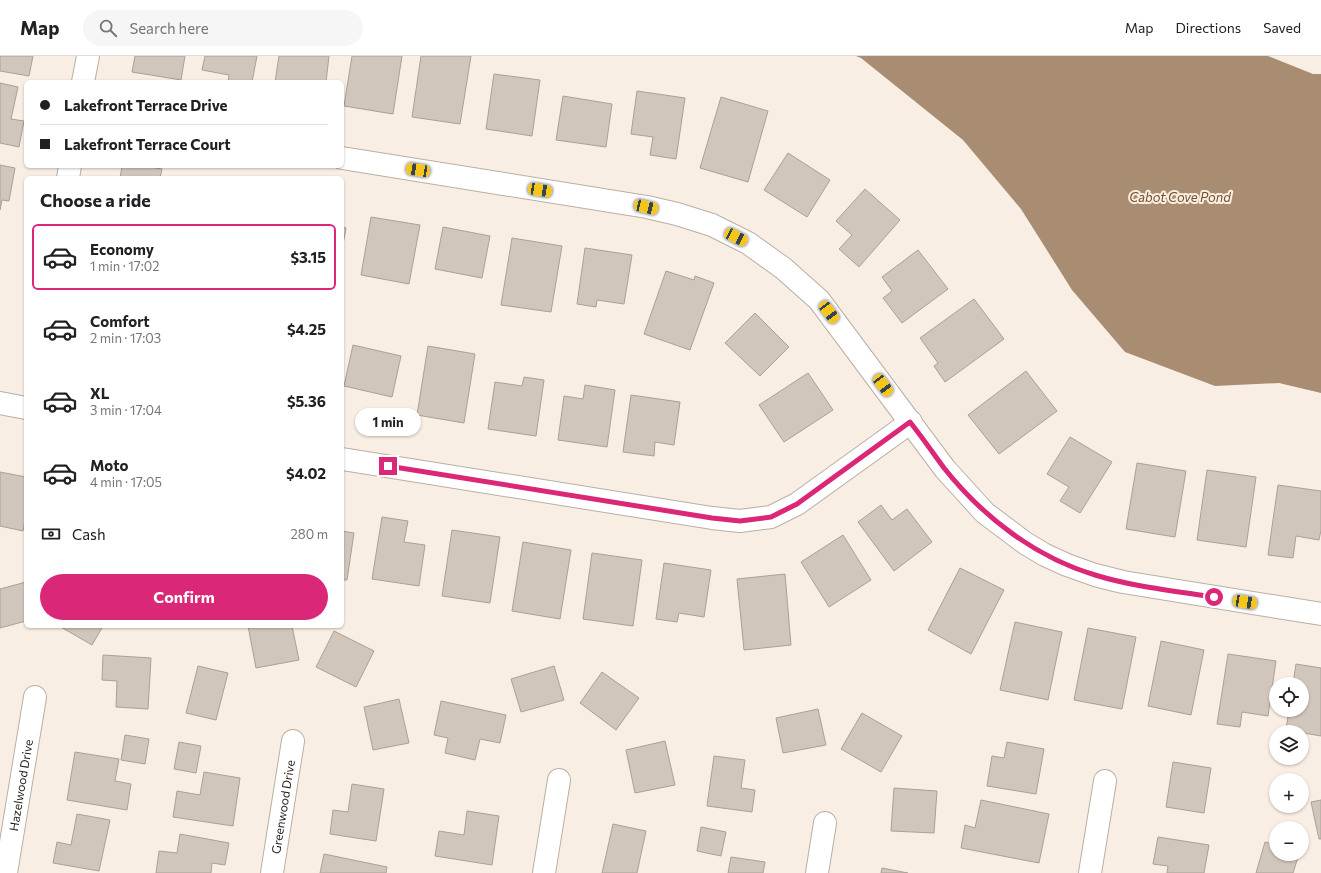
<!DOCTYPE html>
<html lang="en">
<head>
<meta charset="utf-8">
<style>
  body { margin:0; font-family:Commissioner,sans-serif; background:#f6f6f6; color:#202124; height:100vh; display:flex; flex-direction:column; font-size:15px; white-space:nowrap }
  * { box-sizing:border-box; margin:0 }
  p { font-size:13px; color:#757577 }
  .icon { flex:none; width:22px; height:22px; fill:none; stroke:currentColor; stroke-width:2; stroke-linecap:round; stroke-linejoin:round }
  .map { position:relative; flex:1; overflow:hidden }
  .panel { position:absolute; left:24px; top:120px; width:320px; height:452px; display:flex; flex-direction:column; background:#fff; border-radius:6px; box-shadow:0 1px 3px #0004 }
  .panel>* { flex:none }
  .top-card { position:absolute; left:24px; top:24px; width:320px; height:88px; border-radius:6px; box-shadow:0 1px 3px #0004; display:grid; align-content:center; height:88px; padding:0 16px; background:#fff }
  .controls { position:absolute; left:1269px; top:621px; display:grid; gap:8px }
  .controls a { display:grid; place-items:center; width:40px; height:40px; border-radius:50%; background:#fff; box-shadow:0 1px 3px #0004; font-size:20px }
  .end { position:absolute; width:18px; height:18px; margin:-9px; border:5px solid #db2777; background:#fff; box-shadow:0 0 0 2px #fff }
  .from { border-radius:50% }
  .bubble { position:absolute; height:28px; border-radius:14px; background:#fff; box-shadow:0 1px 3px #0004; font-size:13px; font-weight:700; line-height:28px; text-align:center }
  .car { position:absolute; width:12px; height:24px; margin:-12px -6px; border-radius:5px; box-shadow:0 0 3px 1px #0007; background:linear-gradient(#f5c518 24%,#345 0 40%,#f5c518 0 76%,#345 0 86%,#f5c518 0) }
  .top-card b { display:flex; align-items:center; gap:14px; height:38px; font-size:15px }
  .top-card b+b { border-top:1px solid #e0e0e0 }
  .top-card i { width:10px; height:10px; background:#202124 }
  ul { padding:0; list-style:none }
  li { display:flex; align-items:center; gap:12px; height:66px; margin:0 8px 6px; padding:0 8px; border:2px solid transparent; border-radius:6px }
  li div { flex:1 }
  li b { display:block; font-size:15px }
  li em { font-style:normal; font-weight:700 }
  li.current { border-color:#db2777 }
  li>.icon { width:36px; height:36px; stroke-width:1.5 }
  h2 { padding:0 16px; font-size:18px; line-height:48px }
  .pay { display:flex; align-items:center; gap:10px; height:44px; padding:0 16px; font-size:15px }
  .pay p { margin-inline-start:auto }
  .action { display:flex; gap:8px; margin-top:auto; padding:8px 16px }
  .action a { flex:1; height:46px; border-radius:24px; background:#db2777; color:#fff; font-size:16px; font-weight:700; line-height:46px; text-align:center }
  header { display:flex; align-items:center; gap:24px; box-sizing:border-box; height:56px; padding:0 20px; background:#fff; border-bottom:1px solid #e0e0e0 }
  header strong { font-size:19px }
  nav { display:flex; gap:22px; margin-inline-start:auto; font-size:14px }
  .search { width:280px; height:36px; background:#f6f6f6; display:flex; align-items:center; gap:10px; box-sizing:border-box; padding:0 14px; border-radius:22px; color:#757577; font-size:15px }
  .map>svg:first-child { display:block }
  .water { fill:#a98d73 }
  .building { fill:#d1c6bc; stroke:#aaa097 }
  .lines { fill:none; stroke-linecap:round; stroke-linejoin:round }
  .street-casing { stroke:#b9afa5; stroke-width:24 }
  .street { stroke:#fff; stroke-width:22 }
  .route { stroke:#db2777; stroke-width:5 }
  .labels { text-anchor:middle; dominant-baseline:central; stroke-width:4; stroke-linejoin:round; paint-order:stroke }
  .street-label { font-size:12px; fill:#1e1a16; stroke:#f9eee4 }
  .water-label { font-size:13px; font-style:italic; fill:#764e22; stroke:#f9eee4 }
</style>
</head>
<body>
<header>
<strong>Map</strong>
<div class="search"><svg class="icon" aria-label="search" viewBox="0 0 24 24"><circle cx="10" cy="10" r="6"/><path d="M15 15l6 6"/></svg>Search here</div>
<nav><a>Map</a><a>Directions</a><a>Saved</a></nav>
</header>
<div class="map">
<svg width="1321" height="817" viewBox="0 0 1321 817">
  <rect width="100%" height="100%" fill="#f9eee4"/>
  <polygon class="water" points="856,0 1268,0 1313,18 1321,18 1321,337 1279,327 1215,330 1125,296 1072,234 1021,153 963,84 861,2"/>
  <g class="building">
    <polygon points="0,0 33,0 29,20 0,15"/>
    <polygon points="135,0 185,0 181,24 132,16"/>
    <polygon points="205,0 257,0 252,26 228,26 229,19 202,14"/>
    <polygon points="279,0 329,0 326,26 275,26"/>
    <polygon points="352,0 402,0 393,58 344,50"/>
    <polygon points="421,0 471,0 460,68 412,61"/>
    <polygon points="494,18 540,24 532,80 486,73"/>
    <polygon points="0,27 18,31 11,63 24,65 19,91 0,87"/>
    <polygon points="637,35 685,42 676,103 650,99 653,81 631,78"/>
    <polygon points="563,40 612,48 606,91 556,84"/>
    <polygon points="721,41 768,55 748,126 700,112"/>
    <polygon points="788,97 830,124 807,161 764,134"/>
    <polygon points="0,109 15,112 9,145 2,144 0,154"/>
    <polygon points="122,110 142,110 162,113 160,122 120,122"/>
    <polygon points="865,133 900,164 859,211 839,193 852,179 836,165"/>
    <polygon points="371,161 420,169 409,228 361,219"/>
    <polygon points="342,171 346,172 342,194"/>
    <polygon points="443,171 490,180 482,222 435,213"/>
    <polygon points="512,182 562,190 551,256 501,249"/>
    <polygon points="585,192 632,199 624,248 597,244 596,251 577,248"/>
    <polygon points="918,194 948,233 902,267 883,242 892,235 882,221"/>
    <polygon points="666,215 694,224 695,220 714,227 690,294 644,278"/>
    <polygon points="974,243 1004,283 945,326 934,310 938,307 920,282"/>
    <polygon points="755,257 789,291 760,320 725,287"/>
    <polygon points="353,289 401,300 392,341 344,330"/>
    <polygon points="428,290 475,298 464,367 417,359"/>
    <polygon points="1026,315 1057,355 999,398 968,359"/>
    <polygon points="808,317 833,354 784,386 759,349"/>
    <polygon points="524,321 544,324 536,380 488,373 495,326 522,330"/>
    <polygon points="585,329 615,334 607,391 558,384 564,340 583,343"/>
    <polygon points="631,339 680,346 674,389 655,386 654,400 623,396"/>
    <polygon points="1070,381 1112,406 1080,457 1060,445 1069,431 1047,418"/>
    <polygon points="1137,407 1186,415 1175,481 1126,473"/>
    <polygon points="1207,414 1256,421 1246,491 1197,484"/>
    <polygon points="0,416 26,421 26,459 23,475 0,470"/>
    <polygon points="1278,429 1321,435 1321,474 1319,484 1296,480 1293,502 1268,499"/>
    <polygon points="881,449 892,464 907,453 932,486 894,515 858,466"/>
    <polygon points="382,461 408,465 404,486 425,489 419,530 372,523"/>
    <polygon points="452,474 500,481 490,547 442,540"/>
    <polygon points="342,475 354,477 347,524 342,524"/>
    <polygon points="843,479 871,524 829,551 801,506"/>
    <polygon points="523,486 571,494 560,563 512,555"/>
    <polygon points="592,497 642,504 633,570 583,563"/>
    <polygon points="664,507 711,514 704,561 679,557 677,566 656,563"/>
    <polygon points="960,512 1004,534 971,598 928,574"/>
    <polygon points="785,518 791,589 744,594 737,523"/>
    <polygon points="26,526 26,565 0,572 0,533"/>
    <polygon points="1015,566 1062,576 1048,644 1000,634"/>
    <polygon points="59,570 103,570 92,589"/>
    <polygon points="248,570 292,570 299,604 256,612"/>
    <polygon points="1088,572 1136,581 1122,653 1074,644"/>
    <polygon points="334,575 374,595 356,631 316,611"/>
    <polygon points="1161,585 1204,594 1191,659 1148,650"/>
    <polygon points="1228,598 1276,605 1268,660 1242,656 1240,671 1217,668"/>
    <polygon points="103,599 151,602 148,653 116,651 117,625 102,624"/>
    <polygon points="1296,608 1321,612 1321,680 1286,674 1289,654 1302,654 1302,628 1293,628"/>
    <polygon points="198,610 228,617 216,664 186,657"/>
    <polygon points="554,610 564,644 521,656 511,623"/>
    <polygon points="602,616 639,642 616,674 580,647"/>
    <polygon points="399,643 409,687 373,694 364,651"/>
    <polygon points="441,645 506,659 500,687 480,683 475,704 445,697 448,682 434,679"/>
    <polygon points="818,653 826,689 783,697 776,662"/>
    <polygon points="862,657 902,680 881,716 841,693"/>
    <polygon points="125,679 149,683 145,708 121,704"/>
    <polygon points="665,685 675,729 635,737 626,694"/>
    <polygon points="179,686 201,690 196,717 174,713"/>
    <polygon points="1007,686 1044,693 1036,738 987,730 992,700 1004,702"/>
    <polygon points="75,696 119,703 115,725 131,728 127,754 67,744"/>
    <polygon points="714,700 745,704 741,732 755,734 752,756 707,750"/>
    <polygon points="1173,706 1211,712 1204,757 1166,751"/>
    <polygon points="204,716 240,722 233,770 173,761 177,735 200,739"/>
    <polygon points="352,728 384,733 376,785 330,778 333,754 348,756"/>
    <polygon points="894,732 937,735 934,777 891,775"/>
    <polygon points="981,744 1049,758 1039,807 961,792 965,769 975,772"/>
    <polygon points="1321,744 1321,783 1319,783 1311,746"/>
    <polygon points="467,755 499,760 492,809 435,800 439,775 464,779"/>
    <polygon points="77,758 110,764 99,815 53,807 57,786 71,789"/>
    <polygon points="613,768 646,775 637,817 602,817"/>
    <polygon points="701,771 726,776 721,800 697,795"/>
    <polygon points="180,778 229,787 225,809 212,807 211,817 156,817 159,795 177,797"/>
    <polygon points="1158,781 1209,789 1204,817 1167,817 1168,810 1153,808"/>
    <polygon points="1265,786 1276,789 1276,798 1299,798 1293,817 1256,817"/>
    <polygon points="324,798 387,811 386,817 320,817"/>
    <polygon points="731,801 765,806 763,817 728,817"/>
    <polygon points="882,812 908,817 881,817"/>
  </g>
  <g class="lines">
    <defs>
      <g id="street">
        <polyline points="83,26 88,0"/>
        <polyline points="342,102 647,151 677,158 712,169 748,187 783,212 819,244 945,413 985,457 1025,487 1045,499 1067,509 1095,519 1123,526 1321,558"/>
        <polyline points="68,122 70,110"/>
        <polyline points="0,347 26,352"/>
        <polyline points="342,403 712,462 740,465 771,461 797,448 911,366"/>
        <path id="s1" d="M 6,817 L 35,641"/>
        <path id="s2" d="M 272,817 L 293,685"/>
        <polyline points="544,817 559,724"/>
        <polyline points="817,817 825,767"/>
        <polyline points="1090,817 1105,725"/>
      </g>
    </defs>
    <use href="#street" class="street-casing"/>
    <use href="#street" class="street"/>
  </g>
  <g class="lines">
    <path class="route" d="M 388,410 L 712,462 L 740,465 L 771,461 L 797,448 L 910,366 C 922,381 933,397 944,412 C 983,461 1035,501 1095,519 C 1134,531 1175,535 1214,541"/>
  </g>
  <g class="labels">
    <g class="street-label">
      <text stroke="none"><textPath href="#s1" startOffset="89">Hazelwood Drive</textPath></text>
      <text stroke="none"><textPath href="#s2" startOffset="67">Greenwood Drive</textPath></text>
    </g>
    <g class="water-label">
      <text x="1180" y="141">Cabot Cove Pond</text>
    </g>
  </g>
</svg>
<div class="controls">
<a><svg class="icon" aria-label="locate" viewBox="0 0 24 24"><circle cx="12" cy="12" r="6"/><path d="M12 2v4M12 18v4M2 12h4M18 12h4"/></svg></a>
<a><svg class="icon" aria-label="layers" viewBox="0 0 24 24"><path d="M12 4l9 5-9 5-9-5zM3 14l9 5 9-5"/></svg></a>
<a>+</a>
<a>−</a>
</div>
<i class="end from" style="left:1214px;top:541px"></i>
<i class="end" style="left:388px;top:410px"></i>
<div class="bubble" style="left:355px;top:352px;width:66px">1 min</div>
<i class="car" style="left:418px;top:114px;rotate:279deg"></i>
<i class="car" style="left:540px;top:134px;rotate:99deg"></i>
<i class="car" style="left:646px;top:151px;rotate:103deg"></i>
<i class="car" style="left:736px;top:181px;rotate:117deg"></i>
<i class="car" style="left:829px;top:256px;rotate:143deg"></i>
<i class="car" style="left:883px;top:329px;rotate:143deg"></i>
<i class="car" style="left:1245px;top:546px;rotate:99deg"></i>
<div class="top-card">
<b><i class="from"></i>Lakefront Terrace Drive</b>
<b><i></i>Lakefront Terrace Court</b>
</div>
<section class="panel">
<h2>Choose a ride</h2>
<ul>
<li class="current"><svg class="icon" aria-label="car" viewBox="0 0 24 24"><path d="M5 17H2v-5l4-1 3-4h7l3 4 3 1v5h-3M9 17h6M6 11h13"/><circle cx="7" cy="17" r="2"/><circle cx="17" cy="17" r="2"/></svg><div><b>Economy</b><p>1 min · 17:02</p></div><em>$3.15</em></li>
<li><svg class="icon" aria-label="car" viewBox="0 0 24 24"><path d="M5 17H2v-5l4-1 3-4h7l3 4 3 1v5h-3M9 17h6M6 11h13"/><circle cx="7" cy="17" r="2"/><circle cx="17" cy="17" r="2"/></svg><div><b>Comfort</b><p>2 min · 17:03</p></div><em>$4.25</em></li>
<li><svg class="icon" aria-label="car" viewBox="0 0 24 24"><path d="M5 17H2v-5l4-1 3-4h7l3 4 3 1v5h-3M9 17h6M6 11h13"/><circle cx="7" cy="17" r="2"/><circle cx="17" cy="17" r="2"/></svg><div><b>XL</b><p>3 min · 17:04</p></div><em>$5.36</em></li>
<li><svg class="icon" aria-label="car" viewBox="0 0 24 24"><path d="M5 17H2v-5l4-1 3-4h7l3 4 3 1v5h-3M9 17h6M6 11h13"/><circle cx="7" cy="17" r="2"/><circle cx="17" cy="17" r="2"/></svg><div><b>Moto</b><p>4 min · 17:05</p></div><em>$4.02</em></li>
</ul>
<div class="pay"><svg class="icon" aria-label="cash" viewBox="0 0 24 24"><path d="M3 7h18v10H3z"/><circle cx="12" cy="12" r="2"/></svg>Cash<p>280 m</p></div>
<div class="action"><a>Confirm</a></div>
</section>
</div>
</body>
</html>
